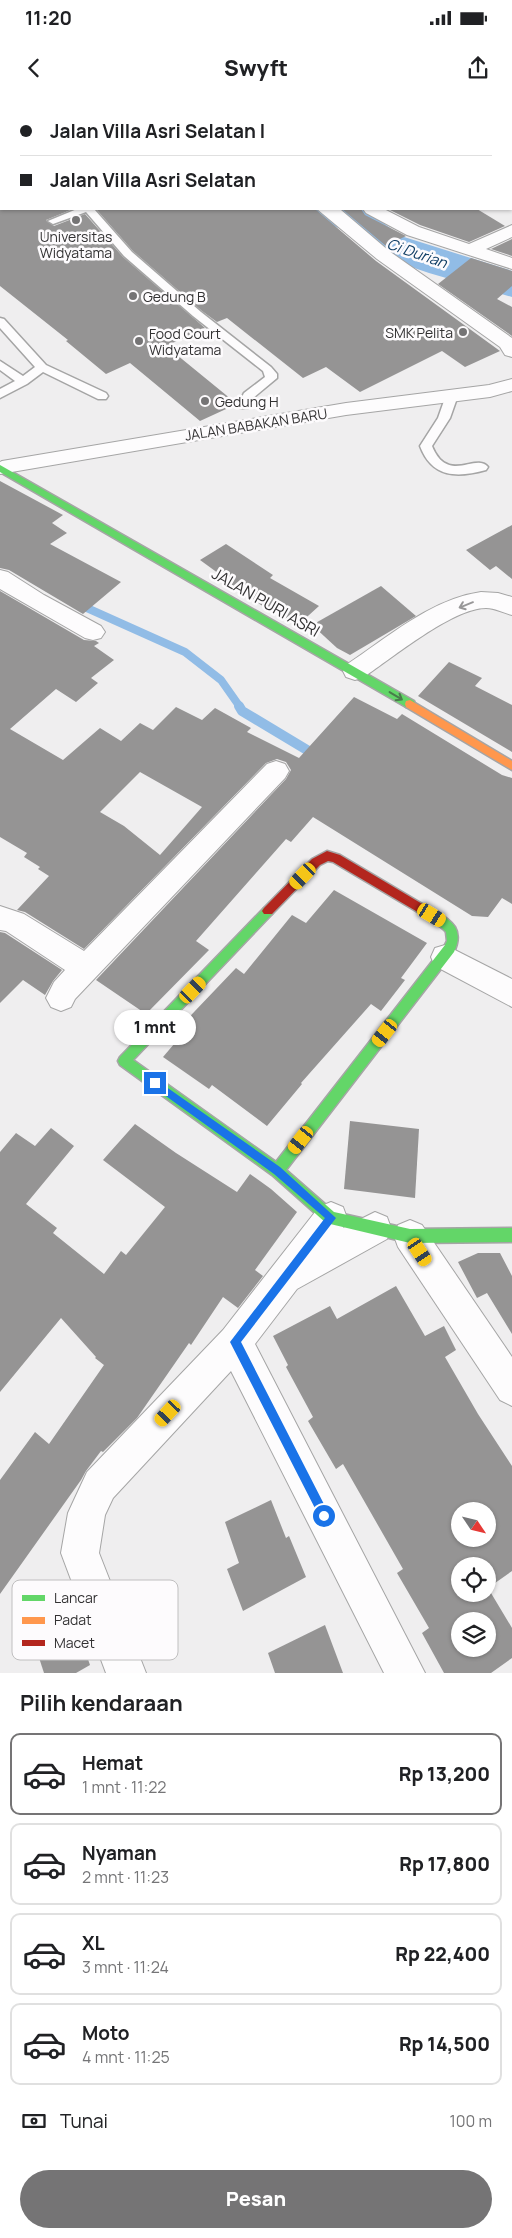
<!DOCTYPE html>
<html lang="id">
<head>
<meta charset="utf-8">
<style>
  body { margin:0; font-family:Manrope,sans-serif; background:#f2f2f2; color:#202124; height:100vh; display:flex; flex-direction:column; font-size:19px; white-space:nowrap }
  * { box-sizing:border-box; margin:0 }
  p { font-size:16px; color:#757577 }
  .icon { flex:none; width:28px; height:28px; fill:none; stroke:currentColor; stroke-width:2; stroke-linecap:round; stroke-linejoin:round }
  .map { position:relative; height:1573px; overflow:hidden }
  .drawer { display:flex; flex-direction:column; background:#fff; flex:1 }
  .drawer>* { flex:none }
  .top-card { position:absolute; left:0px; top:0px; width:512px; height:110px; box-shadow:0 1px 4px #0004; display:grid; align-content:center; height:110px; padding:0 20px; background:#fff }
  .needle { width:32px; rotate:125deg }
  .fabs { position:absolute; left:451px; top:1402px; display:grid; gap:10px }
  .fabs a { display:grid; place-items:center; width:45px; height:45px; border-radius:50%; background:#fff; box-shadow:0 1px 4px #0004; font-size:25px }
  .end { position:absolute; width:22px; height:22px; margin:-11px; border:6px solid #1a73e8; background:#fff; box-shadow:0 0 0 2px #fff }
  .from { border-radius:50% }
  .bubble { position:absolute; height:35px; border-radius:18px; background:#fff; box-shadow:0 1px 4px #0004; font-size:16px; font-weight:800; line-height:35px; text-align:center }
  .car { position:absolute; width:15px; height:30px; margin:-15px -8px; border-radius:6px; box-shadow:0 0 4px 1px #0007; background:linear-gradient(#f5c518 24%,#345 0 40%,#f5c518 0 76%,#345 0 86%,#f5c518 0) }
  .top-card b { display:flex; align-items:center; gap:18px; height:48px; font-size:19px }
  .top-card b+b { border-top:1px solid #e0e0e0 }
  .top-card i { width:12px; height:12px; background:#202124 }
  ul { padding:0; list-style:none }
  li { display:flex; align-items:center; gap:15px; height:82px; margin:0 10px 8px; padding:0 10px; border:2px solid #e0e0e0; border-radius:10px }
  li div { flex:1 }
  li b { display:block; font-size:19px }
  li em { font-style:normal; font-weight:800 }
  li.active { border-color:#757475 }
  li>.icon { width:45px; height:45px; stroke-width:1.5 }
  h2 { padding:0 20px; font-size:22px; line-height:60px }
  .pay { display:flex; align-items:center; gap:12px; height:55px; padding:0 20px; font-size:19px }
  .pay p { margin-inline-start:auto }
  .button { display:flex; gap:10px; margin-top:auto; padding:10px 20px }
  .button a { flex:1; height:58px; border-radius:30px; background:#757475; color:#fff; font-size:20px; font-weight:800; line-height:58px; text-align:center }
  .status { display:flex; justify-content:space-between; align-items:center; height:35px; padding:0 25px; background:#fff; direction:ltr }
  .status svg { height:14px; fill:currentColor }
  header { display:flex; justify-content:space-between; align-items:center; height:65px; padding:0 20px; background:#fff; font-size:22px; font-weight:800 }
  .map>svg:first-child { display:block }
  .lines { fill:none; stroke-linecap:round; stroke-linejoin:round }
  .stream-far1 { stroke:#91bce6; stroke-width:8 }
  .stream { stroke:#91bce6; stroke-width:10 }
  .river { fill:#91bce6; fill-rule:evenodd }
  .building { fill:#959494; fill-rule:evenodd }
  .lane-casing { stroke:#a5a5a5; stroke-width:3 }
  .street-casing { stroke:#a5a5a5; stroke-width:2 }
  .fast-casing { stroke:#a5a5a5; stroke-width:3 }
  .slow-casing { stroke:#a5a5a5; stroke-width:3 }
  .jam-casing { stroke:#a5a5a5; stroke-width:3 }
  .lane { fill:#fdfcfd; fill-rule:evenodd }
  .street { fill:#fdfcfd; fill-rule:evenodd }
  .fast { fill:#63d668; fill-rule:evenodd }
  .slow { fill:#ff974d; fill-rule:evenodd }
  .jam { fill:#b3261e; fill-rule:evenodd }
  .oneway { stroke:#989798 }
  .oneway2 { stroke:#497c4b }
  .route { fill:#1a73e8 }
  .poi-dot { fill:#757475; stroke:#fdfbfd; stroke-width:2 }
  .labels { text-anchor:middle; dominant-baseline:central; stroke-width:5; stroke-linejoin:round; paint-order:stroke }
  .far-poi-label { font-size:14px; fill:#333233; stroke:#fdfbfd; text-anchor:start }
  .far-street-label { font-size:14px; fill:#333233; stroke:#fdfbfd }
  .far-water-label { font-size:15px; font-style:italic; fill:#103e65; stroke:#fdfbfd }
  .street-label { font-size:16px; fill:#333233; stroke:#fdfbfd }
  .key { fill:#fdfbfd; stroke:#c0bfc0; stroke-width:1 }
  .key-label { font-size:14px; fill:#333233 }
</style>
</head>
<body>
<div class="status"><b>11:20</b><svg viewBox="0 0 49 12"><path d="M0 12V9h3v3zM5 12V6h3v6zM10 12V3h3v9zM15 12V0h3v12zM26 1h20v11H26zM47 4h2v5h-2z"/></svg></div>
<header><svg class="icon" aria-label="back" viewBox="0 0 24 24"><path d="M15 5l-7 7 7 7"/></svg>Swyft<svg class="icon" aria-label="share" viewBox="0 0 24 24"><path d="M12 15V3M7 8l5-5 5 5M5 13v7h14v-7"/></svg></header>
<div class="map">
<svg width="512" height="1573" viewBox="0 0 512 1573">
  <rect width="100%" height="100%" fill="#efeeef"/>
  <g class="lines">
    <polyline class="stream-far1" points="78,504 185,552 221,580 240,607"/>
    <polyline class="stream" points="239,606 242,611 317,656"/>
    <g class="river">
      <polygon points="25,0 61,0 62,1 26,1"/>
      <polygon points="307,109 360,109 371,114 401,136 512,171 512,197 429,173 373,154 343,130 313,117"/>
    </g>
  </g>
  <g class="building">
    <polygon points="0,109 73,109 46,120 54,126 85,114 123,157 205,228 166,246 237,304 200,321 130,263 106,274 66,241 68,240 0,186"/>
    <polygon points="96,109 315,109 376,161 500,251 465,267 442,251 360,292 326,267 303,278 227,218 217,222 202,211 133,151"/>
    <polygon points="342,109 361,109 365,115 406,136 386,146"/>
    <polygon points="388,109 477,109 505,126 469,142 420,125"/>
    <polygon points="512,139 512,156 491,149"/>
    <polygon points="471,158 512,171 512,186 497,199 512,207 512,236 438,184"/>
    <polygon points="0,381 63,415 52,423 67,433 50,444 121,482 83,514 9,470 0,468"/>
    <polygon points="512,425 512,479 496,466 490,470 466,450"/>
    <polygon points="226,444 273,475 270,478 319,506 298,525 261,505 221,477 222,476 200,460"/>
    <polygon points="381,486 416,516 350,555 337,548 312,525"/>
    <path d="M 0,491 L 84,540 L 96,541 L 99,543 L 94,546 L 114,560 L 91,578 L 98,583 L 76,602 L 56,589 L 10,629 L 63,660 L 100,628 L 121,641 L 140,623 L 153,630 L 176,607 L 202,620 L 215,608 L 251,628 L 247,632 L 299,658 L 354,597 L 397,619 L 402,614 L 502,675 L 512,678 L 512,804 L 502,798 L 488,817 L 472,816 L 313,717 L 291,742 L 286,739 L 196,841 L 209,850 L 146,914 L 96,880 L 286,679 L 291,670 L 286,662 L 277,659 L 266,663 L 84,849 L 25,812 L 17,810 L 49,776 L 38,769 L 40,767 L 24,757 L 27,753 L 0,737 ZM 140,672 L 202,707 L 160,755 L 124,726 L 100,712 Z"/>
    <polygon points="449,562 482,578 475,586 512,605 512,652 418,596"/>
    <polygon points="334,790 427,843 401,878 405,880 381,911 371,904 301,983 302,984 267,1026 212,985 209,989 163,957 180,937 174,933 236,868 244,874 292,815 306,823"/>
    <polygon points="0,832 5,833 62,870 53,881 45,895 23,880 0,903"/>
    <polygon points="350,1021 419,1029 415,1098 344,1089"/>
    <polygon points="135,1024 176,1053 237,1092 250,1074 271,1089 297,1112 255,1170 263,1176 238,1208 223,1197 191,1245 189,1243 137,1318 103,1352 101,1351 86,1371 81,1380 0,1494 0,1380 35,1332 49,1344 104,1265 95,1258 96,1257 61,1218 0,1292 0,1052 16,1033 35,1046 51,1028 74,1046 26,1104 57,1128 53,1133 104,1174 121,1151 126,1155 165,1107 103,1060"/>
    <polygon points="478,1153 500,1153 512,1176 512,1234 487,1193 477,1198 458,1162"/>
    <path d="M 396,1186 L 425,1236 L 444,1226 L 456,1250 L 445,1257 L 478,1314 L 512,1366 L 512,1471 L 488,1488 L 512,1528 L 512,1558 L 491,1573 L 444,1573 L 422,1533 L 429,1528 L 397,1473 L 403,1469 L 343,1364 L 336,1369 L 308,1321 L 313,1317 L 286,1267 L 288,1265 L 273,1236 L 330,1206 L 337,1219 ZM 460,1411 L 488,1411 L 488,1439 L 460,1439 ZM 460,1466 L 488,1466 L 488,1494 L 460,1494 ZM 460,1521 L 488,1521 L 488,1549 L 460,1549 Z"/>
    <polygon points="271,1400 286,1438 289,1436 306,1477 243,1511 227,1469 239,1463 225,1422"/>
    <polygon points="69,1505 90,1565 76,1573 44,1573 29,1527"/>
    <polygon points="325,1525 343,1573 275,1573 268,1553"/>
  </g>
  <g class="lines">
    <defs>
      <g id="lane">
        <polygon points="0,0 11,0 12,1 1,1"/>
        <polygon points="512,80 512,87 511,87 511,80"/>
        <polygon points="77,109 94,109 132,152 201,212 271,267 277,274 277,278 253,298 248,308 240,308 238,305 244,293 265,277 263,271 193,216 124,156 86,112 53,124 48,121"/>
        <polygon points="0,218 4,219 46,265 106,293 108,296 106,299 98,299 43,272 27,284 0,298 0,289 15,281 0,270 0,261 23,276 35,267 0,228"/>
        <path d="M 448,292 L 452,293 L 456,301 L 450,318 L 432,346 C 448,385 476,352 488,367 L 486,370 C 457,378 432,378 420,346 L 438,318 L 444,301 L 442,296 Z"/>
      </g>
      <g id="street">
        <polygon points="46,0 62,0 63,1 47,1"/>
        <polygon points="180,0 198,0 199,1 181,1"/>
        <polygon points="317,109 341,110 389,151 512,238 512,257 505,255 500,247 377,159"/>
        <polygon points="363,109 384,109 419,127 469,144 512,125 512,137 486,149 512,158 512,169 407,135 366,113"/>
        <polygon points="512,279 512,291 490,297 346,315 0,374 0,362 2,361 346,303 489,285"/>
        <polygon points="0,470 8,472 44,495 101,526 105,532 101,538 93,540 85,538 0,489"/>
        <path d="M 481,492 L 498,493 L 512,497 L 512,515 C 503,513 496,508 486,508 C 453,508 392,558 364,577 L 355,580 L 346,577 L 343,571 L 346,565 C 387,538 431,499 481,492 Z"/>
        <polygon points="276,661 285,664 289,671 285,678 75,899 71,907 61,911 51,907 46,898 54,882 65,870 6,831 0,830 0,806 24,814 84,851 267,664"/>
        <polygon points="445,845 512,879 512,907 435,866 431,857 435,848"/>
        <polygon points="331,1102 343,1107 347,1118 343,1128 375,1112 387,1117 391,1128 387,1139 297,1189 255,1244 425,1573 384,1573 231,1271 113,1398 105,1415 99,1453 146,1573 106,1573 61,1453 68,1413 74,1400 87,1372 223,1230 319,1107"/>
        <polygon points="410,1120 422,1125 512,1257 512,1306 500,1300 398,1147 394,1136 398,1125"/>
      </g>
      <g id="fast">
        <rect x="511" y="34" width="1" height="4"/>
        <polygon points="0,365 414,601 415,604 414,607 406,607 0,372"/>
        <path d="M 268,806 L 272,808 L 274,811 L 272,814 L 133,960 L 276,1062 L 445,845 L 447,841 L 446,832 C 439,823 425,820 419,811 L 421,808 C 427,806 430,808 435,811 C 453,821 464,830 454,852 L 286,1070 L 334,1112 L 410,1129 L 512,1128 L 512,1142 L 410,1143 L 326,1123 L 272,1075 L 120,965 L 118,961 L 120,957 L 264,808 Z"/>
      </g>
      <g id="slow">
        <polygon points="392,0 401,0 402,1 393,1"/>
        <polygon points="410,600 512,661 512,670 406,607 405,604 406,601"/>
      </g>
      <polygon id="jam" points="327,751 340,755 429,808 431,811 429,814 421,814 333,762 328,761 320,765 272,814 264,814 262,811 264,808 312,759"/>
    </defs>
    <use href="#lane" class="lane-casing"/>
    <use href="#street" class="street-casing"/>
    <use href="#fast" class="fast-casing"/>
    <use href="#slow" class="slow-casing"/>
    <use href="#jam" class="jam-casing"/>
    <use href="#lane" class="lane"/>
    <use href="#street" class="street"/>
    <use href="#fast" class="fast"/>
    <use href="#slow" class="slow"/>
    <use href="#jam" class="jam"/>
  </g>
  <defs><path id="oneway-shaft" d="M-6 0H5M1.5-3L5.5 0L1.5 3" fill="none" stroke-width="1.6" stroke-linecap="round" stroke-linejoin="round" transform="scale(1.25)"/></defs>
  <use class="oneway" href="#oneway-shaft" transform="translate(466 505) rotate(158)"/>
  <use class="oneway2" href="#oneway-shaft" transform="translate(396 596) rotate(31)"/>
  <polygon class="route" points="155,979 280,1067 336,1118 241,1242 328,1412 330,1416 328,1420 324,1421 321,1420 230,1242 325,1118 274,1074 152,986 152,980"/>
  <g class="poi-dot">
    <circle cx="76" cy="120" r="5"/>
    <circle cx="133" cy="196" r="5"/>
    <circle cx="463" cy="232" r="5"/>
    <circle cx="139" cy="241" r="5"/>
    <circle cx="205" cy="301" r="5"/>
  </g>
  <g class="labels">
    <g class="far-poi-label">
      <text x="76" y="136" text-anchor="middle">Universitas<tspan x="76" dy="16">Widyatama</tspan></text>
      <text x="143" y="196">Gedung B</text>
      <text x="453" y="232" text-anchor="end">SMK Pelita</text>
      <text x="149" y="233">Food Court<tspan x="149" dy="16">Widyatama</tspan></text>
      <text x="215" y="301">Gedung H</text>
    </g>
    <g class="far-street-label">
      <text transform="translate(256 324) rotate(-9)">JALAN BABAKAN BARU</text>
    </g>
    <g class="far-water-label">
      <text transform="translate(417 153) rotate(19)">Ci Durian</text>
    </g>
    <g class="street-label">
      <text transform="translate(266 502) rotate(30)">JALAN PURI ASRI</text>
    </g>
  </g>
  <rect x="12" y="1480" width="166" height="80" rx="8" class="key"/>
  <rect x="22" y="1495" width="23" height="6" fill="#63d668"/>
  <rect x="22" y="1517" width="23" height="7" fill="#ff974d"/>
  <rect x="22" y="1540" width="23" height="6" fill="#b3261e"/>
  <g class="key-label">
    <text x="54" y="1503">Lancar</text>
    <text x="54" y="1525">Padat</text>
    <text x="54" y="1548">Macet</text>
  </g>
</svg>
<div class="fabs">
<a><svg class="needle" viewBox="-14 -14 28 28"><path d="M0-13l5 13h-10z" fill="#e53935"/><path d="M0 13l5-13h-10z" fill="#757577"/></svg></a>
<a><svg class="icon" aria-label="locate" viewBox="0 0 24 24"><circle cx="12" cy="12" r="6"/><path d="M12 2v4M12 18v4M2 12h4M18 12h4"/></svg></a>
<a><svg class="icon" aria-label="layers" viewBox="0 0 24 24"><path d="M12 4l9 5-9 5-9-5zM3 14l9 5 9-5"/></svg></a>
</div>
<i class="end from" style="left:324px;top:1416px"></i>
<i class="end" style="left:155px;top:983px"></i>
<div class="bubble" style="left:114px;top:910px;width:82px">1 mnt</div>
<i class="car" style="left:303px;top:776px;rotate:224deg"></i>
<i class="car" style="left:432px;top:815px;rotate:121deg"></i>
<i class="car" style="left:193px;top:890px;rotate:44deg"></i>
<i class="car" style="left:385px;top:933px;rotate:218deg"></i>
<i class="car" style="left:301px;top:1040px;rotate:218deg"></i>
<i class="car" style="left:420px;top:1152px;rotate:146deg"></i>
<i class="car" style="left:168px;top:1313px;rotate:223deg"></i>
<div class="top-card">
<b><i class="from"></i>Jalan Villa Asri Selatan I</b>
<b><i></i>Jalan Villa Asri Selatan</b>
</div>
</div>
<section class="drawer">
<h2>Pilih kendaraan</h2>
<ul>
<li class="active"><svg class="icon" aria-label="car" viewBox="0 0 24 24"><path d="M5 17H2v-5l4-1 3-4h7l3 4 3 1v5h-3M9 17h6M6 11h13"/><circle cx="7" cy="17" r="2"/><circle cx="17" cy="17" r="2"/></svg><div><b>Hemat</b><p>1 mnt · 11:22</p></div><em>Rp 13,200</em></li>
<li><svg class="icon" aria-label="car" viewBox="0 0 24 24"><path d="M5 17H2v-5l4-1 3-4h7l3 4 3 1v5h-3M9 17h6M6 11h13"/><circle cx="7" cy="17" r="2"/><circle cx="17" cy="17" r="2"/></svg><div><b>Nyaman</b><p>2 mnt · 11:23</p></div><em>Rp 17,800</em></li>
<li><svg class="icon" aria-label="car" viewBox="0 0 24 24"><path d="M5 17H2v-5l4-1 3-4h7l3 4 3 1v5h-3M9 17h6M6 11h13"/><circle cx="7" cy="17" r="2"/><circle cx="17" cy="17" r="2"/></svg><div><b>XL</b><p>3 mnt · 11:24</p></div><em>Rp 22,400</em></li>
<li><svg class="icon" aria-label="car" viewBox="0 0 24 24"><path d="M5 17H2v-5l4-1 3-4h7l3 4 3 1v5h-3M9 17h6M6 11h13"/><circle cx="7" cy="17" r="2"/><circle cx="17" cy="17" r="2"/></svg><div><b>Moto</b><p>4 mnt · 11:25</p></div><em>Rp 14,500</em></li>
</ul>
<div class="pay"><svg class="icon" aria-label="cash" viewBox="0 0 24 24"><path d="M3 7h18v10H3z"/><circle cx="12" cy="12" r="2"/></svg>Tunai<p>100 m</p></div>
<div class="button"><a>Pesan</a></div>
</section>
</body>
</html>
